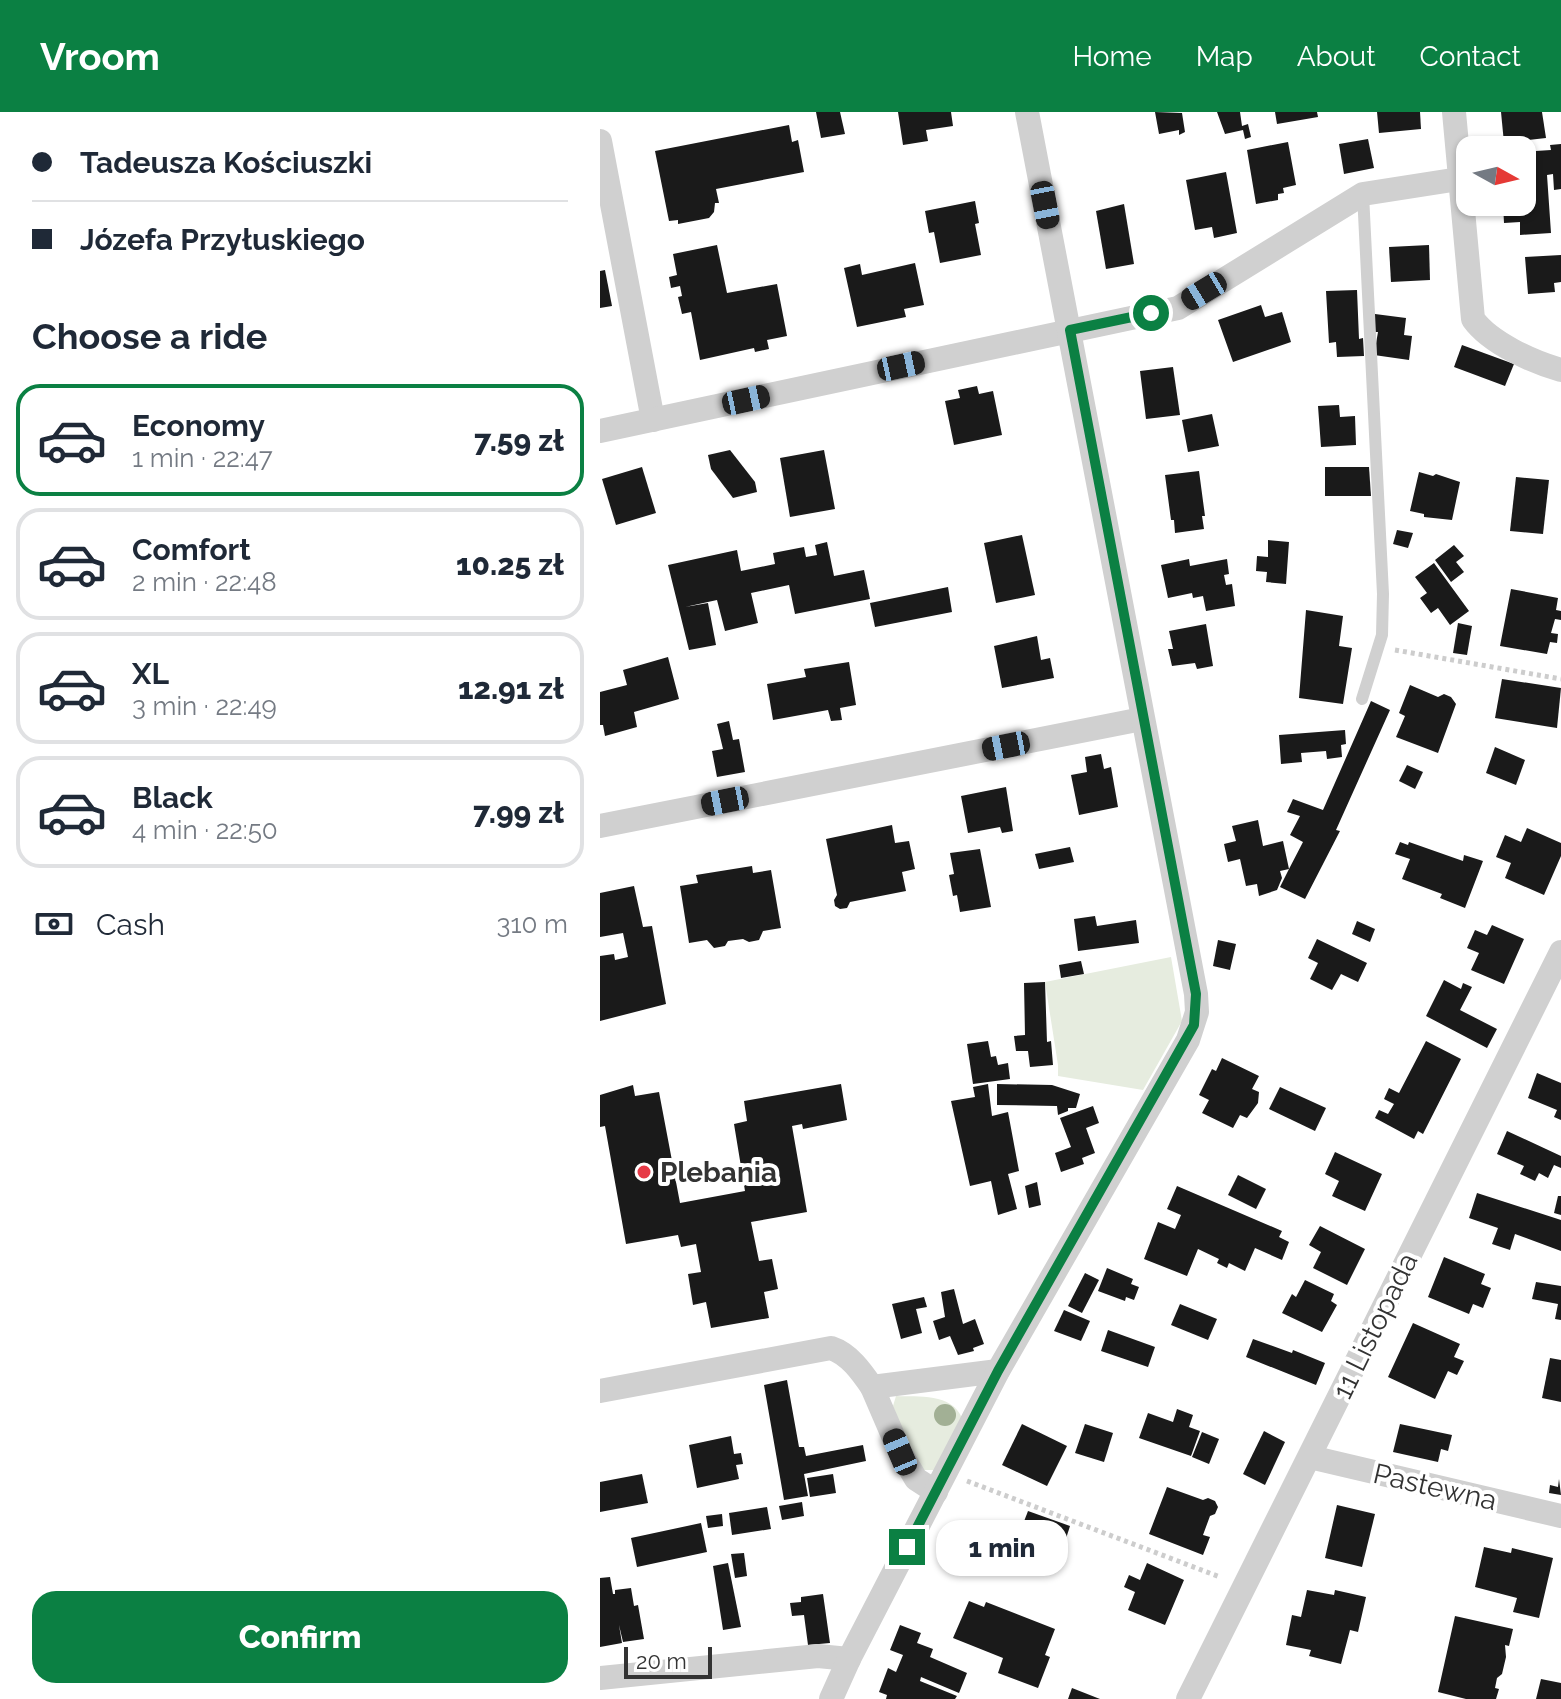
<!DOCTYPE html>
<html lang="en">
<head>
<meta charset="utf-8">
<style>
  body { margin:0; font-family:Raleway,sans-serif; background:#f6f6f7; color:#1f2937; height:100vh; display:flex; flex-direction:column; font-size:30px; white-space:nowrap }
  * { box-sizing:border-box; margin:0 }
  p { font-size:26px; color:#747a83 }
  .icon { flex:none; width:44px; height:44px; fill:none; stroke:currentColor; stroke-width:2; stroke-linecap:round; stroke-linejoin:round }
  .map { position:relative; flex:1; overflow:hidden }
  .panel { display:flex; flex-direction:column; background:#fff; width:600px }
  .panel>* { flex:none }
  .hud { display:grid; align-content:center; height:176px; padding:0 32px; background:#fff }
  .needle { width:52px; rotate:98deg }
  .controls { position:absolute; left:856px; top:24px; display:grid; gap:16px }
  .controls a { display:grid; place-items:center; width:80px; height:80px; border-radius:16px; background:#fff; box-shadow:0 2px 6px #0004; font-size:40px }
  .scale { position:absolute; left:24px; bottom:20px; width:88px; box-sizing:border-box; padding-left:8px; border:4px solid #333; border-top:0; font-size:22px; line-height:28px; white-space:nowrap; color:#333; -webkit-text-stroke:6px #fff; paint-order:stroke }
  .end { position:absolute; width:36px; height:36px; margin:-18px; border:10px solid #0b8043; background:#fff; box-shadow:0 0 0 4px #fff }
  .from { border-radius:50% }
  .bubble { position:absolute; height:56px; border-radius:24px; background:#fff; box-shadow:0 2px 6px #0004; font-size:26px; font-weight:800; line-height:56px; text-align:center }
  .car { position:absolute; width:24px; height:48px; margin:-24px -12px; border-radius:10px; box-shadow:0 0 6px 2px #0007; background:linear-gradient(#222 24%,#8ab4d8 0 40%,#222 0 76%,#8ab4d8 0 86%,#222 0) }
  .hud b { display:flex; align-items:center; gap:28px; height:76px; font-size:30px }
  .hud b+b { border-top:2px solid #e0e1e3 }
  .hud i { width:20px; height:20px; background:#1f2937 }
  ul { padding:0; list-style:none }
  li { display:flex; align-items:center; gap:24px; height:112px; margin:0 16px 12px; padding:0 16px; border:4px solid #e0e1e3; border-radius:24px }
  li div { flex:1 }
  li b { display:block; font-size:30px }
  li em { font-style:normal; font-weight:800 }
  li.on { border-color:#0b8043 }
  li>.icon { width:72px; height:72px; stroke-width:1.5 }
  h2 { padding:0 32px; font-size:36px; line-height:96px }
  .pay { display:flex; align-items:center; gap:20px; height:88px; padding:0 32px; font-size:30px }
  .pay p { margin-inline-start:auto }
  .action { display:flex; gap:16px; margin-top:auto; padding:16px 32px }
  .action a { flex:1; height:92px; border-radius:24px; background:#0b8043; color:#fff; font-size:32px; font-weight:800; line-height:92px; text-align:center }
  header { display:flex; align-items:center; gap:48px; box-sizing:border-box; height:112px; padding:0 40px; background:#0b8043; color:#fff }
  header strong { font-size:38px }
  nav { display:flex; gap:44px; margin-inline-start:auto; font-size:28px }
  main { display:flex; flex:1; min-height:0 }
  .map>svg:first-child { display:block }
  .green { fill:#e6ecdf }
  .building { fill:#1a1a1a }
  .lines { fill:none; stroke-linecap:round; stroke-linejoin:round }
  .path { stroke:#cdcdcd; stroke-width:5; stroke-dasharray:4 4; stroke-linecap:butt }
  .service { stroke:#d0d0d0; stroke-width:12 }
  .minor { stroke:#d0d0d0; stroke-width:24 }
  .tree { fill:#a2b095 }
  .route { stroke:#0b8043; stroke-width:10 }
  .poi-dot { fill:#e63946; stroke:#fff; stroke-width:3 }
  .labels { text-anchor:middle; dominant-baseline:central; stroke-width:8; stroke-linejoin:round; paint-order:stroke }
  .poi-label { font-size:28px; font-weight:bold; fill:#333; stroke:#fff; text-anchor:start }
  .street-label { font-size:28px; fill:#333; stroke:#fff }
</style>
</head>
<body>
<header>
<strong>Vroom</strong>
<nav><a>Home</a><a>Map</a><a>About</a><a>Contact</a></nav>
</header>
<main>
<section class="panel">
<div class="hud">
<b><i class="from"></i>Tadeusza Kościuszki</b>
<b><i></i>Józefa Przyłuskiego</b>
</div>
<h2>Choose a ride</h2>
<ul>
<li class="on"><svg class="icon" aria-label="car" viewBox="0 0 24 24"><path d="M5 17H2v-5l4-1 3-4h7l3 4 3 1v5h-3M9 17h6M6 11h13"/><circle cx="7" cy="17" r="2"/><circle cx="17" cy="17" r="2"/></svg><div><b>Economy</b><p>1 min · 22:47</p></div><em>7.59 zł</em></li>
<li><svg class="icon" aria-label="car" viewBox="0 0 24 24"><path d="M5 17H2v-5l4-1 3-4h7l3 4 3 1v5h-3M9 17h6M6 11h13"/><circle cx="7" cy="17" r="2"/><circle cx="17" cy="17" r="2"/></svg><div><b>Comfort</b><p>2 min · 22:48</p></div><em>10.25 zł</em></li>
<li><svg class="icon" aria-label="car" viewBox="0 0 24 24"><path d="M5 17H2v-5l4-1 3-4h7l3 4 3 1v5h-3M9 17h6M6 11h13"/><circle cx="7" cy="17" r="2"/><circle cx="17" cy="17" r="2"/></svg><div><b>XL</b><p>3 min · 22:49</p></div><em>12.91 zł</em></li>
<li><svg class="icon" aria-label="car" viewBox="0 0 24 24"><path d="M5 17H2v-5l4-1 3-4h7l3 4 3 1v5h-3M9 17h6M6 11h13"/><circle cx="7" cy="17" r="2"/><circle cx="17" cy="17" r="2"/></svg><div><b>Black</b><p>4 min · 22:50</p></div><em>7.99 zł</em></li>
</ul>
<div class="pay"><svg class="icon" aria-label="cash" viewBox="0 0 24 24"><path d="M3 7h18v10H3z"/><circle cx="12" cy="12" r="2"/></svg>Cash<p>310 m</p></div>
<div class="action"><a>Confirm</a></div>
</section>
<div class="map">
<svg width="961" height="1587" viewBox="0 0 961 1587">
  <rect width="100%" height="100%" fill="#fff"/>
  <g class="green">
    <polygon points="571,845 582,909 543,978 458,964 458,953 445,870"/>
    <path d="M 296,1284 C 318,1285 352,1281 362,1306 L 334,1358 L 324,1358 L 315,1353 L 293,1294 Z"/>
  </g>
  <g class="building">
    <polygon points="216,0 240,0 245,22 221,26"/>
    <polygon points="298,0 351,0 353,14 326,18 328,29 303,33"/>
    <polygon points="555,0 582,1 585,20 579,23 579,18 559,22"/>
    <polygon points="617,0 640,0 642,14 648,12 651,25 645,27 643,18 625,22"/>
    <polygon points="675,0 717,0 718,5 677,12"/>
    <polygon points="777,0 820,0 821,17 779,21"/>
    <polygon points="901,0 942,0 946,26 904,31"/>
    <polygon points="189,13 192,30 198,28 204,60 116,77 119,91 115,91 114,100 109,106 78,112 78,108 69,109 55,39"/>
    <polygon points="768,27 774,56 744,62 739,32"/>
    <polygon points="688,30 696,73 683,76 684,81 678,82 678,88 656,92 647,38"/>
    <polygon points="961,32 961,77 954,78 953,62 947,63 951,121 920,123 920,110 904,111 903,92 927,90 925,65 922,65 922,40 951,38 950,33"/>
    <polygon points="626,60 637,121 614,126 612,115 595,118 586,68"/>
    <polygon points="375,89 379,111 375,112 381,143 340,151 334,120 329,121 325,99"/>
    <polygon points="524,92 534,152 506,157 496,99"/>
    <polygon points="117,133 127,181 177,172 187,224 167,228 169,237 155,240 154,236 100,248 91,200 82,202 78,185 82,184 80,174 71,176 69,165 77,163 73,142"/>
    <polygon points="829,133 830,168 791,170 789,135"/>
    <polygon points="961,143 961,170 954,171 955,180 928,182 925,145"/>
    <polygon points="315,151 324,193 304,197 306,205 257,215 244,156 260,152 262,163"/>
    <polygon points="5,158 12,194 0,196 0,159"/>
    <polygon points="757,178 759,227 763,226 764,244 737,245 736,230 729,231 726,179"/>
    <polygon points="661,193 665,205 682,200 691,230 633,250 618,208"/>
    <polygon points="775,202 806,206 804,223 812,224 809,248 774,243 778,220 775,220"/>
    <polygon points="862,233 914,252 905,274 854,255"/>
    <polygon points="573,255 580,303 546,307 540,259"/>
    <polygon points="377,274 379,282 393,279 402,323 354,333 345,289 360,286 358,278"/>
    <polygon points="739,293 740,305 755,304 756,333 721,335 718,294"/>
    <polygon points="612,302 619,334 588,340 582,308"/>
    <polygon points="130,338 155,370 157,380 133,386 111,357 108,343"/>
    <polygon points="224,338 235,397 190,405 180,346"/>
    <polygon points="42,355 56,401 16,413 2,367"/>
    <polygon points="725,355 769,355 771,384 725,384"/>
    <polygon points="599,359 605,404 602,404 604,417 575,421 574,408 571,408 565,363"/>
    <polygon points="819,360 833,364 836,362 860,370 852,408 824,405 824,402 810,399"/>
    <polygon points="916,365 949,368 943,422 910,419"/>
    <polygon points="797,418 813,421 808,436 793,432"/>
    <polygon points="422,423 435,483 396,491 384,431"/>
    <polygon points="668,428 689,430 686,472 666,470 667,460 656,459 657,444 668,445"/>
    <polygon points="227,430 234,464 264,458 270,487 195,502 189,473 151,481 158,511 125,519 117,488 85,495 108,491 116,533 89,538 68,453 137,438 141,459 175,452 173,441 204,435 206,445 217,443 215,433"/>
    <polygon points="854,433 864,444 856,450 864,460 851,470 835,448"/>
    <polygon points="589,447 590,454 627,447 629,462 624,463 626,473 632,472 635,494 606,499 603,484 593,486 592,481 568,486 561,453"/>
    <polygon points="834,451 869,499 850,513 838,496 831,501 820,486 827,481 815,465"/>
    <polygon points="348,475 352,500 275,515 270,491"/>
    <polygon points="911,477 958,486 956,498 961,499 961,508 955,507 951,521 958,522 957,531 950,530 947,542 900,534"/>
    <polygon points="706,498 743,504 739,534 752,536 743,592 699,586"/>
    <polygon points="858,511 872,514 867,543 853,541"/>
    <polygon points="606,512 613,554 597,557 595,551 572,554 568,537 573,537 569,519"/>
    <polygon points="437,524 441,548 450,546 454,566 402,576 394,534"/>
    <polygon points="68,545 79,587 34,600 37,615 5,624 3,613 0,613 0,580 27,573 23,558"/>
    <polygon points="249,550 256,593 240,596 242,608 231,609 228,598 173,608 167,572 206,565 204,557"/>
    <polygon points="902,567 961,576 957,616 895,606"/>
    <polygon points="810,573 838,585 844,582 851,585 856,592 838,641 796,625 805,604 799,601"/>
    <polygon points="771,589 790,598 736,718 740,719 705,787 680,775 689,757 680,759 682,766 677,778 659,784 657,772 646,774 640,747 628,750 624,732 636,729 632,714 658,708 663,734 683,729 689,757 703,730 690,723 700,704 687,700 693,687 723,698"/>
    <polygon points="129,609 133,628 139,627 145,660 117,665 112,639 123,637 117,612"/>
    <polygon points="745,618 746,632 741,633 742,645 727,647 726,639 701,641 702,650 681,652 679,623"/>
    <polygon points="895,635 925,648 916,673 886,661"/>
    <polygon points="501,642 504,657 511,655 518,695 479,703 471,663 487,660 485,645"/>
    <polygon points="807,653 823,660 815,677 799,669"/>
    <polygon points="406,675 413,719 402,721 400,715 368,721 361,684"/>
    <polygon points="292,713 295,731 309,729 315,757 302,760 306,779 250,790 247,796 240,797 235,794 234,788 237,783 226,727"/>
    <polygon points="927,716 961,731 961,744 944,783 905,766 911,751 896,745 905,723 921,730"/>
    <polygon points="800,730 808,733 809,730 863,749 864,743 883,749 865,796 840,786 842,782 802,767 810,747 795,742"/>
    <polygon points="470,735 474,750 439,757 435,742"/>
    <polygon points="380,737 391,795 360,800 357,783 353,784 349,763 354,762 350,741"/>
    <polygon points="152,754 153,761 171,758 181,816 163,819 159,828 149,830 143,827 128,829 125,834 114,836 107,828 89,831 80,774 98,771 96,763"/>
    <polygon points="34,774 43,815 52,814 66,892 0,909 0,844 14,842 15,848 28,845 23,821 0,825 0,781"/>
    <polygon points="495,804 497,814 536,808 539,831 478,839 474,807"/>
    <polygon points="757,809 775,817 770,830 752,822"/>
    <polygon points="892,813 924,827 904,872 871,858 879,841 867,836 875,818 887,823"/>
    <polygon points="717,827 767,851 758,870 741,862 732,878 710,867 718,851 708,846"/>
    <polygon points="618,828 636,832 630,858 613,854"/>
    <polygon points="481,849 484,862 461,866 459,853"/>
    <polygon points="844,868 861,877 863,871 872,875 860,898 897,917 887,936 826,904"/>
    <polygon points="445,870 447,930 451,929 453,953 430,955 428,939 416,939 414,924 425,923 424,871"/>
    <polygon points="388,929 391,945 396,944 398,953 408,951 410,967 373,972 367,932"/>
    <polygon points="826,929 861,947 823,1022 818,1019 814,1027 775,1006 779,998 788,1002 794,992 784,987 789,976 799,981"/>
    <polygon points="622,946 659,964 652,977 659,980 658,991 647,1006 640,1003 633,1016 602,1001 609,988 599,983 612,957 616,959"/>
    <polygon points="937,961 961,971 961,1008 954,1005 957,998 928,986"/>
    <polygon points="241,972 247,1008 203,1017 202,1012 192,1014 207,1100 151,1110 159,1149 172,1147 178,1177 164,1180 169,1206 111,1216 106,1190 93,1193 88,1162 101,1160 96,1132 81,1135 78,1123 26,1132 5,1014 0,1015 0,983 33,973 35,984 59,980 80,1091 145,1079 134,1012 147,1009 144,989"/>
    <polygon points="388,972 392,1004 408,1000 419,1059 408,1062 417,1097 398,1103 391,1069 370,1074 351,989 375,985 373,975"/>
    <polygon points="397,972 452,973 480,982 476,996 468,996 468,999 458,1003 457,994 397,993"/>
    <polygon points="680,975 726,996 715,1019 669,997"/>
    <polygon points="493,994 499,1011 486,1016 495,1041 482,1046 484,1052 461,1060 455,1041 471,1035 460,1006"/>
    <polygon points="907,1019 961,1044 961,1056 954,1053 948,1066 939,1061 935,1069 920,1062 924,1054 897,1042"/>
    <polygon points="735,1040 782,1062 765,1099 732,1084 739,1069 725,1062"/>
    <polygon points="638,1063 666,1077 656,1097 628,1083"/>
    <polygon points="437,1070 441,1093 429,1096 425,1074"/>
    <polygon points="577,1074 682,1119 679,1125 689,1130 682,1148 655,1136 645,1159 629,1151 627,1156 617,1151 619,1147 598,1137 587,1164 544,1147 558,1110 575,1117 581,1103 567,1097"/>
    <polygon points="877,1081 961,1108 961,1139 915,1122 910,1138 892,1132 898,1116 869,1106"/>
    <polygon points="958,1084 961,1084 961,1103 954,1101"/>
    <polygon points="720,1114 765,1137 747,1173 713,1156 721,1140 709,1133"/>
    <polygon points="844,1145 885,1162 881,1172 891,1176 883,1196 873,1192 869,1202 828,1185"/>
    <polygon points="507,1156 533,1167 531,1172 539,1175 534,1188 526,1185 525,1189 498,1179"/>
    <polygon points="485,1161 499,1168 482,1201 468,1194"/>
    <polygon points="705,1168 734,1182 731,1189 737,1193 722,1220 682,1201 692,1182 696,1185"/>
    <polygon points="936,1170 961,1174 961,1208 955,1207 958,1192 932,1187"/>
    <polygon points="354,1177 363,1212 375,1207 384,1232 373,1236 374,1239 358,1243 350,1224 339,1228 333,1209 345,1205 341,1180"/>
    <polygon points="324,1185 327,1195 316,1197 322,1221 301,1227 292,1192"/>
    <polygon points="580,1192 617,1207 608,1228 571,1213"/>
    <polygon points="464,1198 490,1209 481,1229 454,1219"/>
    <polygon points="813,1211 860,1232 854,1245 864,1249 857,1263 848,1259 835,1287 788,1265"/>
    <polygon points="508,1218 555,1235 548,1255 501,1239"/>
    <polygon points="653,1227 692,1241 693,1238 725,1251 716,1273 646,1245"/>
    <polygon points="950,1246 961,1248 961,1290 942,1286"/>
    <polygon points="187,1268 199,1335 204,1335 206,1344 263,1333 266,1349 204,1362 208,1384 184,1388 164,1273"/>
    <polygon points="577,1297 593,1303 589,1315 600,1319 591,1344 539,1326 548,1301 573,1310"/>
    <polygon points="422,1312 467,1334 447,1374 402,1353"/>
    <polygon points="485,1312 513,1321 504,1350 475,1341"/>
    <polygon points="800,1312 852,1323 848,1339 841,1337 838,1350 793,1340"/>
    <polygon points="664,1319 685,1330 665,1373 643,1362"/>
    <polygon points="602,1320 619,1327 609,1352 592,1345"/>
    <polygon points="131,1324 134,1342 141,1341 143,1352 136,1353 139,1367 97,1376 89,1333"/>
    <polygon points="42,1362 48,1391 0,1400 0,1370"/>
    <polygon points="233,1362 236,1381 210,1385 207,1366"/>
    <polygon points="959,1367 961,1383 949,1381 950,1373 958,1375"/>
    <polygon points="567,1375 603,1388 608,1386 615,1389 618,1395 615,1402 610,1404 603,1423 610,1425 603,1443 549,1422"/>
    <polygon points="202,1390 204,1404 182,1408 179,1394"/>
    <polygon points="737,1393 775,1402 762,1455 725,1446"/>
    <polygon points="167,1395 171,1417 132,1423 129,1401"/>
    <polygon points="428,1399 470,1414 463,1436 420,1420"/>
    <polygon points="122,1402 123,1414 108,1416 106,1404"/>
    <polygon points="101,1411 107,1440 37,1455 31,1426"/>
    <polygon points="884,1435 911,1441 912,1436 953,1446 939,1506 913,1500 917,1486 875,1475"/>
    <polygon points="144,1441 147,1464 135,1466 131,1442"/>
    <polygon points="128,1451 141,1515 123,1518 113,1454"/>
    <polygon points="547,1451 584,1468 565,1513 528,1498 535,1480 524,1475 529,1463 540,1468"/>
    <polygon points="10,1465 13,1482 15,1482 15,1478 31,1476 34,1494 38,1493 44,1527 23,1530 19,1513 22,1531 0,1535 0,1466"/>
    <polygon points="707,1478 734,1483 735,1478 766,1485 758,1520 750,1518 741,1552 709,1544 711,1538 686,1533 692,1503 701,1505"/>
    <polygon points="223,1482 230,1531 208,1533 204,1503 192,1504 190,1491 201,1490 201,1485"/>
    <polygon points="369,1489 384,1495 386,1490 455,1517 445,1543 450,1545 438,1576 398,1561 403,1546 353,1526"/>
    <polygon points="855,1504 913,1517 909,1534 905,1533 906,1545 902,1562 897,1566 895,1576 899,1577 896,1587 866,1587 838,1580"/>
    <polygon points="300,1513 321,1521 317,1531 333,1537 330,1545 367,1561 359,1581 321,1565 320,1569 357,1584 355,1587 286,1587 287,1583 279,1580 288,1556 296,1560 303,1543 290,1538"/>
    <polygon points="941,1567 961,1571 961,1587 936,1587"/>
    <polygon points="472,1576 500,1587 468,1587"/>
  </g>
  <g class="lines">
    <g class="path">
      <polyline points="795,538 961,567"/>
      <polyline points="367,1369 620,1465"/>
    </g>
    <polyline class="service" points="762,587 782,523 783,482 763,82"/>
    <g class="minor">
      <path d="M 854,0 L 873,207 C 890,231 933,250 961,258"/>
      <polyline points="0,29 53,308"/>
      <polyline points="0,319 578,196 763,82 859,67"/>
      <polyline points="0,714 542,607"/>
      <polyline points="272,1275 300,1340 316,1367 336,1380"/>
      <path d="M 0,1279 L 231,1236 C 249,1242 261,1259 272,1275 L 398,1259"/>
      <polyline points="710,1345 961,1404"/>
      <polyline points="0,1566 218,1544 249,1547"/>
      <polyline points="231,1587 249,1547 398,1259 588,928 597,900 596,882 427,0"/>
      <polyline points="588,1587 961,840"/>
    </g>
  </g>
  <circle class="tree" cx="345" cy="1303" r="11"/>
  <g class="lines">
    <polyline class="route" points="307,1435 398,1259 594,913 596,882 470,218 551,201"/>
  </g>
  <circle class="poi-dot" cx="44" cy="1060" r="8"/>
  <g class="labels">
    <g class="poi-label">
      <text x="60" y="1060">Plebania</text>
    </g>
    <g class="street-label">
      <text transform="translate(775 1214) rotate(-64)">11 Listopada</text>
      <text transform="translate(835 1375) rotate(13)">Pastewna</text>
    </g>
  </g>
</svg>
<div class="controls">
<a><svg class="needle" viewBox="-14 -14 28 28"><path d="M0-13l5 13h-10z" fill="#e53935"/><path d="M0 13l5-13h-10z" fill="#747a83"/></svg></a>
</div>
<div class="scale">20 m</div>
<i class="end from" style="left:551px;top:201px"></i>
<i class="end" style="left:307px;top:1435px"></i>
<div class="bubble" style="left:336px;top:1408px;width:132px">1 min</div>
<i class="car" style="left:445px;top:93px;rotate:169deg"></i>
<i class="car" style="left:604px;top:179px;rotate:239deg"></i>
<i class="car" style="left:301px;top:254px;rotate:78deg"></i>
<i class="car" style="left:146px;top:288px;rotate:78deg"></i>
<i class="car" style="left:406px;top:634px;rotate:259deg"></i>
<i class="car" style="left:125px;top:689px;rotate:259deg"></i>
<i class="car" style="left:300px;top:1340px;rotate:337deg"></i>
</div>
</main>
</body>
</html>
